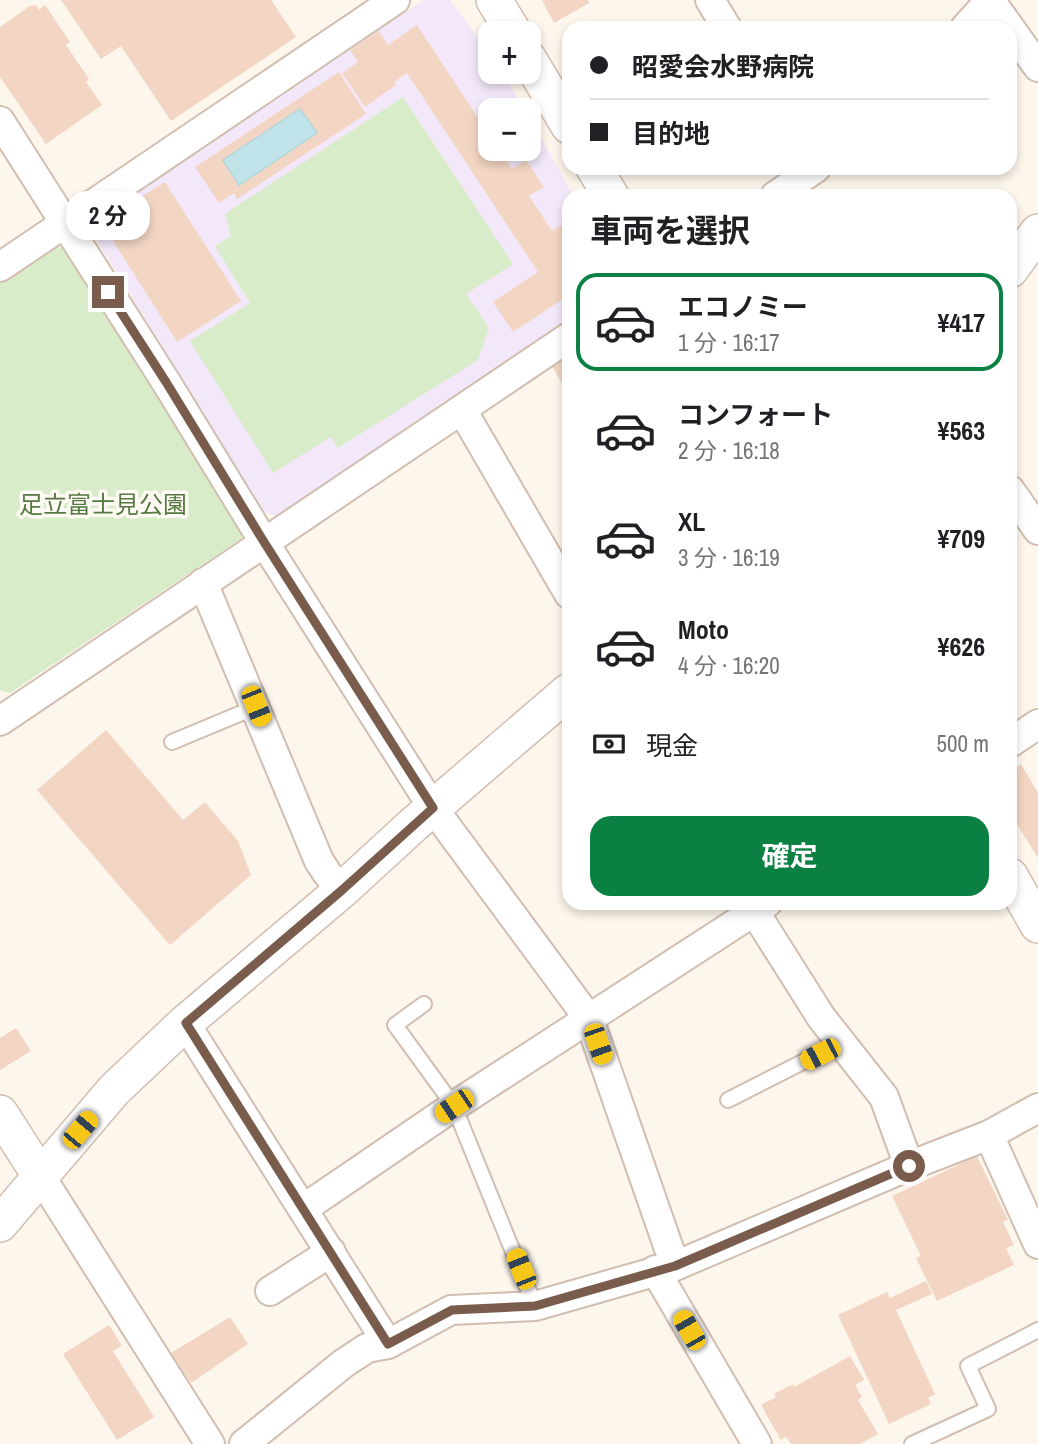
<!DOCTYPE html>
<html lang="ja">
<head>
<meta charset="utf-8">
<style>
  body { margin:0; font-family:"Archivo Narrow","Noto Sans JP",sans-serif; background:#f2f2f2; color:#202124; height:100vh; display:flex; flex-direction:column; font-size:26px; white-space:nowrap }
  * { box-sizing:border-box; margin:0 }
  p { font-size:23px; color:#757577 }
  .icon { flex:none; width:38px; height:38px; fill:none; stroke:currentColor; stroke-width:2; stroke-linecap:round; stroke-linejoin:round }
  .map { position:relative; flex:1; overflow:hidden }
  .side { position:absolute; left:562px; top:189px; width:455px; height:721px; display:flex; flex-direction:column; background:#fff; border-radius:21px; box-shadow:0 4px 10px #0003 }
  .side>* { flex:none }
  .top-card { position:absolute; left:562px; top:21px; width:455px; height:154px; border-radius:21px; box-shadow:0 4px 10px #0003; display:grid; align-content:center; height:154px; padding:0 28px; background:#fff }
  .fabs { position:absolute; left:478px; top:21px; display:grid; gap:14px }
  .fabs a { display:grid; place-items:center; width:63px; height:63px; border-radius:14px; background:#fff; box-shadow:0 4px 10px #0003; font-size:35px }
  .end { position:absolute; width:32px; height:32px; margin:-16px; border:9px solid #7a5c4d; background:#fff; box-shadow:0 0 0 4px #fff }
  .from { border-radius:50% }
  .bubble { position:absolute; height:49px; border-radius:21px; background:#fff; box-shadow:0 4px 10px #0003; font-size:23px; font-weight:700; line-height:49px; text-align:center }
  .car { position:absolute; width:21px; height:42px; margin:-21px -10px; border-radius:9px; box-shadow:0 0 5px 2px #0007; background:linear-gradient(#f5c518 24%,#345 0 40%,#f5c518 0 76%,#345 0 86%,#f5c518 0) }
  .top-card b { display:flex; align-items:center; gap:24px; height:66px; font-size:26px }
  .top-card b+b { border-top:2px solid #e0e0e0 }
  .top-card i { width:18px; height:18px; background:#202124 }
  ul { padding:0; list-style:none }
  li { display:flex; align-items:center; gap:21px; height:98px; margin:0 14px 10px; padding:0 14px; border:4px solid transparent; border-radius:21px }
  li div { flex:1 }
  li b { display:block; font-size:26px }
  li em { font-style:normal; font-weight:700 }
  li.active { border-color:#0b8043 }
  li>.icon { width:63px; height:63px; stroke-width:1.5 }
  h2 { padding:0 28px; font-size:32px; line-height:84px }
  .pay { display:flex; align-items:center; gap:18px; height:77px; padding:0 28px; font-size:26px }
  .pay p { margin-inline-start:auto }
  .button { display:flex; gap:14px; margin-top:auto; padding:14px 28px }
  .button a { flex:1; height:80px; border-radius:21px; background:#0b8043; color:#fff; font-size:28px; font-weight:700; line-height:80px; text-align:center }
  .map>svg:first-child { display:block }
  .education { fill:#f3e8fa }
  .green { fill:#d8ecc9 }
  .water { fill:#bfe3e8; stroke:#a5d3da; stroke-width:2 }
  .building { fill:#f3d5c3; fill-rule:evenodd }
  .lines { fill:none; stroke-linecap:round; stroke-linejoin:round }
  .service-casing { stroke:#d1beb0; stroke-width:18 }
  .minor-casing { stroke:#d1beb0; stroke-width:32 }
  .tertiary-casing { stroke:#d1beb0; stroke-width:38 }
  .service { stroke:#fff; stroke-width:14 }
  .minor { stroke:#fff; stroke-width:28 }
  .tertiary { stroke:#fff; stroke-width:35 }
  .route { stroke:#7a5c4d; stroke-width:9 }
  .labels { text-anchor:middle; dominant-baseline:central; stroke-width:7; stroke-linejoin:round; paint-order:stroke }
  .park-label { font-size:24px; fill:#537a41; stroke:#fffaf3 }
</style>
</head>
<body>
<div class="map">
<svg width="1038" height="1444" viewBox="0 0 1038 1444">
  <rect width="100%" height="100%" fill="#fdf6ec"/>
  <polygon class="education" points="424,0 450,0 490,54 490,72 502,72 525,110 490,110 490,149 528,149 529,117 574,196 569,196 569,321 277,517 264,512 86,223"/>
  <g class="green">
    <polygon points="403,97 513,264 466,294 489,328 478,360 338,448 331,437 273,473 190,341 250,303 215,246 231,236 225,214"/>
    <polygon points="52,246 64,248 243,532 241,539 10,693 0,690 0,281"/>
  </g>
  <polygon class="water" points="300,108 318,133 239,186 222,160"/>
  <g class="building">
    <polygon points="61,0 271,0 296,37 171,121 121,46 101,59"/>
    <polygon points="542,0 588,0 589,3 554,23"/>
    <polygon points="36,5 39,10 45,5 70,42 66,45 89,79 86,82 102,105 46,144 0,77 0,27 30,6"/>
    <polygon points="417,25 490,136 490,149 499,149 512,169 526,160 544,187 529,196 552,231 565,223 569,230 569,295 513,332 493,302 538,272 407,73 394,82 396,85 365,107 342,73 358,62 350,50 379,31 388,45"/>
    <path d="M 339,72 L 366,114 L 237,199 L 234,193 L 219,203 L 195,167 ZM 300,108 L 318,133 L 239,186 L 222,160 Z"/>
    <polygon points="165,182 241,301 177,342 101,222"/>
    <polygon points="569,356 569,396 552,366"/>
    <polygon points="106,730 183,820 205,802 238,841 251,875 170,945 37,790"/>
    <polygon points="1021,764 1038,793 1038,858 1010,813 1010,772"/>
    <polygon points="16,1028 31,1051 0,1070 0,1038"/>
    <polygon points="977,1156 1008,1220 1003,1222 1014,1245 1006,1248 1014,1265 937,1301 916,1258 921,1256 892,1196"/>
    <polygon points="926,1281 932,1294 896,1310 935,1394 928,1398 931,1404 889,1424 838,1315 887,1292 890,1298"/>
    <polygon points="230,1317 248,1344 191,1383 171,1353"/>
    <polygon points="109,1325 122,1346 113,1351 154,1417 117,1440 63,1354"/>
    <polygon points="850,1356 864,1380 855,1385 862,1397 858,1400 878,1434 860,1444 791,1444 786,1437 781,1440 761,1405 776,1397 774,1394 793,1384 794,1387"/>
  </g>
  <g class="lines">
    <defs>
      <g id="service">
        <polyline points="172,742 256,707"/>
        <polyline points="424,1004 395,1025 454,1106 535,1306"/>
        <polyline points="728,1100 842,1042"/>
        <polyline points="912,1444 988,1409 968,1366 1038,1330"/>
      </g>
      <g id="minor">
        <polyline points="710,0 727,28"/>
        <polyline points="965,28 990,0 1038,67"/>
        <polyline points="0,121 166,382 264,542 433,808 589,1019 675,1266"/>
        <polyline points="775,196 816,168"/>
        <polyline points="0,267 395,0"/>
        <polyline points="462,410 569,594"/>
        <polyline points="1010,490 1038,530"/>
        <polyline points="203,583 319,861 327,873 341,891"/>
        <polyline points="0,721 569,337"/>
        <polyline points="1010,743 1038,724"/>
        <polyline points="749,903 821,1017 884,1097 909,1166"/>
        <polyline points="185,1023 388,1344"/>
        <polyline points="989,1135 1038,1244"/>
        <polyline points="41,1177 210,1444"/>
        <polyline points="303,1209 454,1106 767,903"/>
        <polyline points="655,1270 757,1444"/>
        <polyline points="270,1291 331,1252"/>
        <polyline points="244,1444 344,1363 367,1348 388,1344 451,1310 535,1306 675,1266 909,1166 989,1135 1038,1108"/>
      </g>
      <g id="tertiary">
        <polyline points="494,0 514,33"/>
        <polyline points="528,58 569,126"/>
        <polyline points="594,168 611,196"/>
        <polyline points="1010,270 1038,232"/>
        <polyline points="1010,876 1038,925"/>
        <polyline points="0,1113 41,1177"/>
        <polyline points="0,1224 114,1090 185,1023 341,891 413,825 569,691"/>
      </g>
    </defs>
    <use href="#service" class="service-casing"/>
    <use href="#minor" class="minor-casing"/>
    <use href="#tertiary" class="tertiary-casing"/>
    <use href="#service" class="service"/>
    <use href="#minor" class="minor"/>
    <use href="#tertiary" class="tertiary"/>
  </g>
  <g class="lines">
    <polyline class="route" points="108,292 166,382 264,542 433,808 341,891 186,1023 388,1344 452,1310 535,1306 675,1266 909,1166"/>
  </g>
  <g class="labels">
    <g class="park-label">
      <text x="103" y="504">足立富士見公園</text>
    </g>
  </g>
</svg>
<div class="fabs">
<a>+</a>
<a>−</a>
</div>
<i class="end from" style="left:909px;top:1166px"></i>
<i class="end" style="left:108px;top:292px"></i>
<div class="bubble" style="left:66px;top:191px;width:84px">2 分</div>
<i class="car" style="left:256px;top:706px;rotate:158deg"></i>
<i class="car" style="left:598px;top:1044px;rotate:161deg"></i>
<i class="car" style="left:820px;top:1054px;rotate:243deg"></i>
<i class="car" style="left:454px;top:1106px;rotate:236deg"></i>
<i class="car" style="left:80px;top:1130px;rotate:40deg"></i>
<i class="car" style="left:521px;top:1269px;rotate:338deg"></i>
<i class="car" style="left:689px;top:1330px;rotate:330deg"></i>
<div class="top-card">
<b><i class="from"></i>昭愛会水野病院</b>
<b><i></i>目的地</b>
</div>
<section class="side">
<h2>車両を選択</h2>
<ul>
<li class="active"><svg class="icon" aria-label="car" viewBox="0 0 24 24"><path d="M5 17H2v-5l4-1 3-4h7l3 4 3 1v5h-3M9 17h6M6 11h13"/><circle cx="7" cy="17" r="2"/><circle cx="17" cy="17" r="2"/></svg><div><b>エコノミー</b><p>1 分 · 16:17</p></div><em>¥417</em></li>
<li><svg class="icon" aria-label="car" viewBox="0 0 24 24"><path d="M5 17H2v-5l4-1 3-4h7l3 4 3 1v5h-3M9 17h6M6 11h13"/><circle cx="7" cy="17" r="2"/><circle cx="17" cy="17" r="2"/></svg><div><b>コンフォート</b><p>2 分 · 16:18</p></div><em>¥563</em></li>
<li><svg class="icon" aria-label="car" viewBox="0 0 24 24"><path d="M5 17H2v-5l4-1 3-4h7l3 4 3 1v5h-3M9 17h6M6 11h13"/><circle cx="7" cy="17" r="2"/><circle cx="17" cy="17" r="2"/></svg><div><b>XL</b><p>3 分 · 16:19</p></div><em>¥709</em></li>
<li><svg class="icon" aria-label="car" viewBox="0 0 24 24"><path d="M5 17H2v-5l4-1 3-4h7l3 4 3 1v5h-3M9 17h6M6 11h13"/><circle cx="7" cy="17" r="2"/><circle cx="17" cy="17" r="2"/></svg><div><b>Moto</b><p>4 分 · 16:20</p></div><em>¥626</em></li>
</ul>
<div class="pay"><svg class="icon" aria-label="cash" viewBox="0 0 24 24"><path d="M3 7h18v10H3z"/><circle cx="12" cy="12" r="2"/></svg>現金<p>500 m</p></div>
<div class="button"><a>確定</a></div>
</section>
</div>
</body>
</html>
